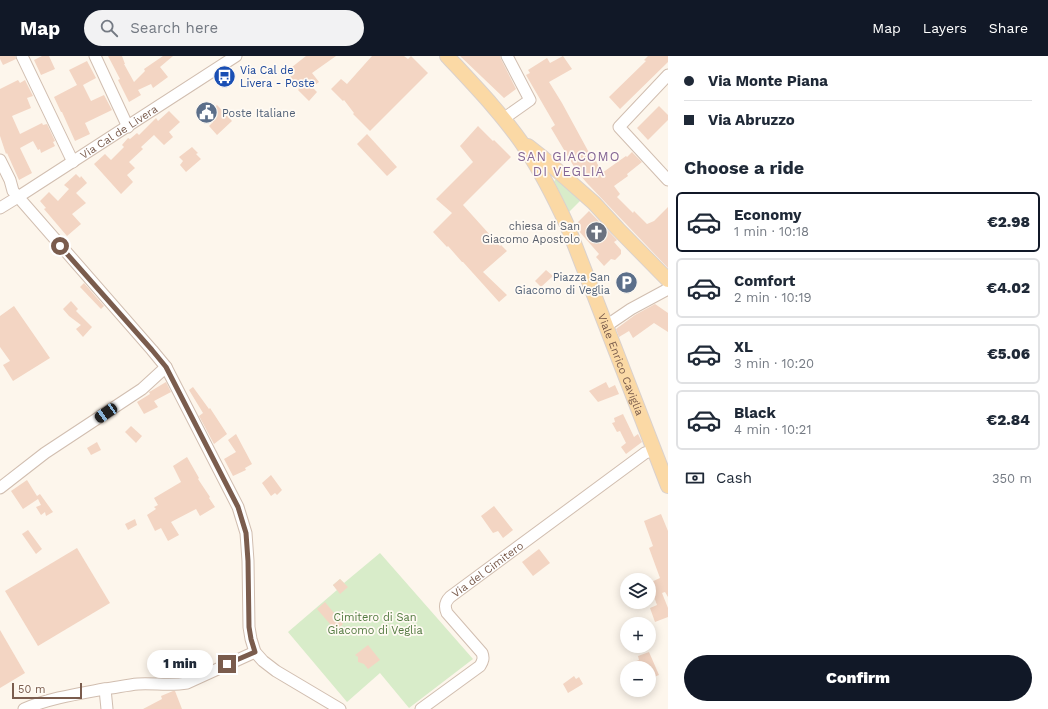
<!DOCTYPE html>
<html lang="en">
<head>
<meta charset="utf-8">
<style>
  body { margin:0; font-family:"Work Sans",sans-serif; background:#f2f2f3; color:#1f2937; height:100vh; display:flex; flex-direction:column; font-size:15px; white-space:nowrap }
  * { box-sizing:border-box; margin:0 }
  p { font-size:13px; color:#747a83 }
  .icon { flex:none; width:22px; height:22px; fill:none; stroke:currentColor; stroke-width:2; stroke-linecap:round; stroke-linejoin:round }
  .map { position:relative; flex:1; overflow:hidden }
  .drawer { display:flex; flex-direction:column; background:#fff; width:380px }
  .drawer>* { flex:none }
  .top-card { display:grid; align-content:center; height:88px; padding:0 16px; background:#fff }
  .controls { position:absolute; left:620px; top:517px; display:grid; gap:8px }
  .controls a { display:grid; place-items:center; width:36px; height:36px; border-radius:50%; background:#fff; box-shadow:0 2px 10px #0003; font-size:20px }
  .scale { position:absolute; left:12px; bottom:10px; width:70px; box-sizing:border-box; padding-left:4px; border:2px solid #7a5c4d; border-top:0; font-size:11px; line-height:14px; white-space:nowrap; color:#7a5c4d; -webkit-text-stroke:3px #fffaf3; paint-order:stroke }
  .end { position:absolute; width:18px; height:18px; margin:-9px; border:5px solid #7a5c4d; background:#fff; box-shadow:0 0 0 2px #fff }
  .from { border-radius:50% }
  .bubble { position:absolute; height:28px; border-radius:14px; background:#fff; box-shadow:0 2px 10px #0003; font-size:13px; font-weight:800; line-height:28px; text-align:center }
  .car { position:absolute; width:12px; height:24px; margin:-12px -6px; border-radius:5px; box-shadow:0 0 3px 1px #0007; background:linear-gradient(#222 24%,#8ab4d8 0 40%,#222 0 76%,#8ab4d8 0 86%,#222 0) }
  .top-card b { display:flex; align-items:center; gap:14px; height:38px; font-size:15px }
  .top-card b+b { border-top:1px solid #e0e1e3 }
  .top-card i { width:10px; height:10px; background:#1f2937 }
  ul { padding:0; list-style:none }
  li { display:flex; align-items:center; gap:12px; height:60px; margin:0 8px 6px; padding:0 8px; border:2px solid #e0e1e3; border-radius:6px }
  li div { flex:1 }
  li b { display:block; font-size:15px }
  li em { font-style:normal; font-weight:800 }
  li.selected { border-color:#111827 }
  li>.icon { width:36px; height:36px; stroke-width:1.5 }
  h2 { padding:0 16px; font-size:18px; line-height:48px }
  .pay { display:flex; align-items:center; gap:10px; height:44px; padding:0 16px; font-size:15px }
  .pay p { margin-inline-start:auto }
  .action { display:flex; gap:8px; margin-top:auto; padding:8px 16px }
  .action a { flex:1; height:46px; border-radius:24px; background:#111827; color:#fff; font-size:16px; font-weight:800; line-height:46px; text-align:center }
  header { display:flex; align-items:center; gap:24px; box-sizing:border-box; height:56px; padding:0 20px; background:#111827; color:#fff }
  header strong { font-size:19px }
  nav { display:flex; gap:22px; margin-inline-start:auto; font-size:14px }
  .search { width:280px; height:36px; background:#f2f2f3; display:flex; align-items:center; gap:10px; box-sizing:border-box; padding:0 14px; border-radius:22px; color:#747a83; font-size:15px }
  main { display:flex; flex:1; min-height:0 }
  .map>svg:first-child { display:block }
  .green { fill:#d8ecc9 }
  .building { fill:#f3d5c3 }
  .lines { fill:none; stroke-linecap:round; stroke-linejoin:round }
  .minor-casing { stroke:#d1beb0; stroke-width:13 }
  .major-casing { stroke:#dad1cd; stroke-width:16 }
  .minor { stroke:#fff; stroke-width:11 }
  .major { stroke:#fbd9a5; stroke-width:14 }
  .route { stroke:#7a5c4d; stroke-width:5 }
  .labels { text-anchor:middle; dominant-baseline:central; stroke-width:3.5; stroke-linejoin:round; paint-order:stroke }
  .transit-label { font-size:11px; fill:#164399; stroke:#fffaf3; text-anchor:start }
  .service-label { font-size:11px; fill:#4e5e75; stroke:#fffaf3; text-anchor:start }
  .street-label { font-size:11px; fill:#7a5c4d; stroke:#fffaf3 }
  .worship-label { font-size:11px; fill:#5b616d; stroke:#fffaf3; text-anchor:end }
  .park-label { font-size:11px; fill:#537a41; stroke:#fffaf3 }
  .quarter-label { font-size:13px; letter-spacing:1px; fill:#846695; stroke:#fffaf3 }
</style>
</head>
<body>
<header>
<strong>Map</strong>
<div class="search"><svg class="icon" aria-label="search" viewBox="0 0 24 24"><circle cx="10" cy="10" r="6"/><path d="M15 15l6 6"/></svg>Search here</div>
<nav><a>Map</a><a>Layers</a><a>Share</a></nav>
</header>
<main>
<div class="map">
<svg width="668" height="653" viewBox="0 0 668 653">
  <rect width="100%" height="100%" fill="#fdf6ec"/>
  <g class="green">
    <polygon points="558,122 581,144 569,156 554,125"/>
    <polygon points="380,497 473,603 409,652 380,617 347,646 288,576 337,534 333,529 340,523 344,527"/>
  </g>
  <g class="building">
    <polygon points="0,0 15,0 16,3 3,9 0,3"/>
    <polygon points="42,0 49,0 55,13 41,19 34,4"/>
    <polygon points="108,0 122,0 125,8 124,8 134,26 145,15 144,13 163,0 173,0 160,11 168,21 153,32 151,28 138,34 141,39 129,46 118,24 120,23"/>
    <polygon points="306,0 336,0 312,17 319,26 312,31 317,36 309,45 298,34 299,33 287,15"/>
    <polygon points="372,0 404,0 408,3 411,0 428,17 370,75 353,58 354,57 344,44 343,45 331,33 341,23 347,28"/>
    <polygon points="460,0 500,0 501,3 516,33 504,42"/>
    <polygon points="563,0 572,13 549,26 562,47 593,104 595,103 602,117 626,100 627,101 632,96 642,106 627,118 628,120 614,130 620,138 617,141 633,157 634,155 647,168 654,165 668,151 668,212 586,126 576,114 551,72 555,69 526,19 530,17 528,14 547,2 550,7"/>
    <polygon points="648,0 668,0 668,6 620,53 609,41 646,5 644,4"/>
    <polygon points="87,5 96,22 83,29 91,45 104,39 112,54 85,67 90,78 75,85 62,56 61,56 54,41 77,29 69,14"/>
    <polygon points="18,24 20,27 25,24 33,40 27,42 31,52 12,60 20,78 42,67 43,69 47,68 55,85 53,86 55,90 41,97 40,93 38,94 33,85 20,92 32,117 19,124 7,97 6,98 0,80 0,33"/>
    <polygon points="217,49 232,65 217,79 209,70 213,66 206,59"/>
    <polygon points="659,50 668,59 668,64 648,84 637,72"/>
    <polygon points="169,55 180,66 169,76 173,81 164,89 154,79 141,91 143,93 129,106 135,112 127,119 133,126 121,138 94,108 105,98 111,104 124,91 122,89 128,82 130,83 137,77 139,79 156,62 158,65"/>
    <polygon points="478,70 493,85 494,84 511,101 463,149 500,190 501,189 507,195 483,216 507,239 499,246 463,206 462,206 448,190 447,191 433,176 452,157 436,143 473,106 460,90"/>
    <polygon points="367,78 397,111 387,120 357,88"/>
    <polygon points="192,91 198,97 196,98 201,103 186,116 180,109 183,105 179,101"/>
    <polygon points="76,118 80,122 81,120 87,127 76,137 86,147 72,158 81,168 67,180 44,153 46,152 40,145 49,136 58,145 69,133 64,129"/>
    <polygon points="589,155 617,184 614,186 621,194 621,198 615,204 611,203 604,210 596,201 599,198 578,174 576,168"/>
    <polygon points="546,214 553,220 541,231 535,225"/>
    <polygon points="84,227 104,250 101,253 80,231"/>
    <polygon points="71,245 78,253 76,255 92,271 83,281 76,273 81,269 69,260 63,253"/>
    <polygon points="655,248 668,257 668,276 654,267 633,282 629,275 619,281 616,273 635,259"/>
    <polygon points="14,250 50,302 13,325 3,309 10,305 0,291 0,260"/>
    <polygon points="166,326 171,336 154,345 158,351 144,358 137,346 150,338 149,336 151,335"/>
    <polygon points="606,326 609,332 615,329 619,338 598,346 589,335"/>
    <polygon points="193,331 209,353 210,352 227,378 214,388 199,360 203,357 189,334"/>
    <polygon points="623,358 634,381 638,378 642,386 626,398 621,391 626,387 620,375 617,376 612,367 615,366 614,362"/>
    <polygon points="131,370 142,380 136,387 125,376"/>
    <polygon points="236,378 252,408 245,412 246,414 233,420 224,403 236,396 228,384"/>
    <polygon points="97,386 101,394 91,399 87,392"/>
    <polygon points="187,401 199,422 198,423 210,441 209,442 215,451 200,460 196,453 171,466 179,479 168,485 161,472 155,475 147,459 156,453 154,451 158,449 154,442 181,426 173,410"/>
    <polygon points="271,419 282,434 277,439 275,437 271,440 262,427"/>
    <polygon points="27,424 37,440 40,438 53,456 46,460 45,456 41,459 36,451 41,449 38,443 23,453 11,435"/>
    <polygon points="494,450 513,474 503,482 498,475 493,477 481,460"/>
    <polygon points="661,458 668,475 668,541 665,536 662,537 668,552 668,561 655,566 650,552 657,549 649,527 660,522 649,492 653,490 644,465"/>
    <polygon points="135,463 137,469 128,474 125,468"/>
    <polygon points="28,474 42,493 36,498 22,478"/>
    <polygon points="77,492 110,547 38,590 5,535"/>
    <polygon points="539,493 550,507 533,520 522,506"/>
    <polygon points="340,523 348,531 340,538 333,529"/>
    <polygon points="325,546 343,568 336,575 317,553"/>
    <polygon points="0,574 25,617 0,632"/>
    <polygon points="368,589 380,604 368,613 364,608 358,606 358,601 355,599"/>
    <polygon points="649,596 659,619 649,623 649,612 636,612 634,606 639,604 638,600"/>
    <polygon points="574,620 576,623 579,621 583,628 568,637 563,628"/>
    <polygon points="173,635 175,635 182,653 143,653 162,643 161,640"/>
  </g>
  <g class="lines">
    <defs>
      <g id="minor">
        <polyline points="22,0 73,106"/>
        <polyline points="95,0 128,71"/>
        <polyline points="668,19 619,71 668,124"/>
        <polyline points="503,63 530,44 507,0"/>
        <polyline points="0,104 10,124 13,135 152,294 166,311 238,451 246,477 248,505 249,571 251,583 255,596 263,605 276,615 340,653"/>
        <path id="s1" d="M 0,152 L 18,141 L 236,0"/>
        <polyline points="606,270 631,253 668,233"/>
        <polyline points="0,432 45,397 142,333 166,311"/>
        <polyline points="105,633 107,653"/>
        <path d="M 24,653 C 50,642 77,638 104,633 C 115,632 126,629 138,628 C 154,627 171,630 187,627 L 255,596"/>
        <path id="s2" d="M 421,653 L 480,610 C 483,605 484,602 482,597 L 447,557 C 444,550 445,546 450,541 L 645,397 L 654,394"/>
      </g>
      <g id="major">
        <path id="s3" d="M 447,0 C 475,30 504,60 526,93 C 542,117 555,143 567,169 L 668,430"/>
        <polyline points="528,90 542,101 594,147 618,173 668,224"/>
      </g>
    </defs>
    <use href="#minor" class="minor-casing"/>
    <use href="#major" class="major-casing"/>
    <use href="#minor" class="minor"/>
    <use href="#major" class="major"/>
  </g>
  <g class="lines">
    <polyline class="route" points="60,190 152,294 166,311 238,451 246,477 248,505 249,571 251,583 255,596 227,608"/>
  </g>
  <defs>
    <symbol id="bus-disc" viewBox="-11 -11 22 22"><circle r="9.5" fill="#1a4fb4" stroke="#fffaf3"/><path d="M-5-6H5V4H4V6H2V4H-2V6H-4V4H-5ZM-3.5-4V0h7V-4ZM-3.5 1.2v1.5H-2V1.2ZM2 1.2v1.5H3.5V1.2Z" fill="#fff"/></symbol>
    <symbol id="civic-disc" viewBox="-11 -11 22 22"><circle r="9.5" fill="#5c6f8a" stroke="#fffaf3"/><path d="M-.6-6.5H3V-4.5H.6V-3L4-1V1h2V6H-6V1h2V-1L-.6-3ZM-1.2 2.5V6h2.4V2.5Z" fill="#fff"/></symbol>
    <symbol id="church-disc" viewBox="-11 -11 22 22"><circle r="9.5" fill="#6b7280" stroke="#fffaf3"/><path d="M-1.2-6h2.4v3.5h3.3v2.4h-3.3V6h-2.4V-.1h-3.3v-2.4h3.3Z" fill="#fff"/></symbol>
    <symbol id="parking-disc" viewBox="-11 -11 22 22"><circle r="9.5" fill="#5c6f8a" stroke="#fffaf3"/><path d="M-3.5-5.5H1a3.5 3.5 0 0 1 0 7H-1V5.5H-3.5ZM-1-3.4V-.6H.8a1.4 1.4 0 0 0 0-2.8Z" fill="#fff"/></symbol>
  </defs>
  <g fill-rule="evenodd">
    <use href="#bus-disc" x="212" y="8" width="25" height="25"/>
    <use href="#civic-disc" x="194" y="44" width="25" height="25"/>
    <use href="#church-disc" x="584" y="164" width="25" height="25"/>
    <use href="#parking-disc" x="614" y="214" width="25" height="25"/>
  </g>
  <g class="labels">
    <g class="transit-label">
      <text x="240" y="14">Via Cal de<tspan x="240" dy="13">Livera - Poste</tspan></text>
    </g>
    <g class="service-label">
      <text x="222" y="57">Poste Italiane</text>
      <text x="610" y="221" text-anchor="end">Piazza San<tspan x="610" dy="13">Giacomo di Veglia</tspan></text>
    </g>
    <g class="street-label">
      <text stroke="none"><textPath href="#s1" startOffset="141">Via Cal de Livera</textPath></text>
      <text stroke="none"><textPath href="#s3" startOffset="358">Viale Enrico Caviglia</textPath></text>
      <text stroke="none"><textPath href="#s2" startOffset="204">Via del Cimitero</textPath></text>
    </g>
    <g class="worship-label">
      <text x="580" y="170">chiesa di San<tspan x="580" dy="13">Giacomo Apostolo</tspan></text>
    </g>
    <g class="park-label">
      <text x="375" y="561">Cimitero di San<tspan x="375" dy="13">Giacomo di Veglia</tspan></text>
    </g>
    <g class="quarter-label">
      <text x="569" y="100">SAN GIACOMO<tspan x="569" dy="15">DI VEGLIA</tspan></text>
    </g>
  </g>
</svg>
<div class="controls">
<a><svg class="icon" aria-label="layers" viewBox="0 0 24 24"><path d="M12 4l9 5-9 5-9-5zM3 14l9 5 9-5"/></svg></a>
<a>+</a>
<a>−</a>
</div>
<div class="scale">50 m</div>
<i class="end from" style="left:60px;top:190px"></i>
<i class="end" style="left:227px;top:608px"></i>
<div class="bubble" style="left:147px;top:594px;width:66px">1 min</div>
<i class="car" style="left:106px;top:357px;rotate:236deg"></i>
</div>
<section class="drawer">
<div class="top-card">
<b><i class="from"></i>Via Monte Piana</b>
<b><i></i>Via Abruzzo</b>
</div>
<h2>Choose a ride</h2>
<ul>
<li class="selected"><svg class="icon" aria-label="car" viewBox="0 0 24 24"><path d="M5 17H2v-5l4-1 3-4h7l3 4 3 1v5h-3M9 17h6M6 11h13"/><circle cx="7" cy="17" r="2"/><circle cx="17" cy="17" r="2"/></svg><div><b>Economy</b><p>1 min · 10:18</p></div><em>€2.98</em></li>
<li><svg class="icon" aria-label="car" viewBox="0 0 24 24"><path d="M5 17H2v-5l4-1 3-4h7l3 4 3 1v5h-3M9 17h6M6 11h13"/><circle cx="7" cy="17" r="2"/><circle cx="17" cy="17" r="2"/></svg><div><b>Comfort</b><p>2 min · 10:19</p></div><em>€4.02</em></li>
<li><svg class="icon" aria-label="car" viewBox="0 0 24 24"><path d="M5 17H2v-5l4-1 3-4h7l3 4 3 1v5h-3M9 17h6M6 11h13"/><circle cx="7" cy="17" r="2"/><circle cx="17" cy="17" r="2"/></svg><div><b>XL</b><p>3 min · 10:20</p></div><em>€5.06</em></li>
<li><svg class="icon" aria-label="car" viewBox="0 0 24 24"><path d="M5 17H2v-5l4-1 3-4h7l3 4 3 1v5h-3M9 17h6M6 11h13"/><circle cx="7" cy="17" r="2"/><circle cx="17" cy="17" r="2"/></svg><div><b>Black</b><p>4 min · 10:21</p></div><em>€2.84</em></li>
</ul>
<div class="pay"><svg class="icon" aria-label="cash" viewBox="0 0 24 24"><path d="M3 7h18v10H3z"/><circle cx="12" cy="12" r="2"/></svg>Cash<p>350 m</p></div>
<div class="action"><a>Confirm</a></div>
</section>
</main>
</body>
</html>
